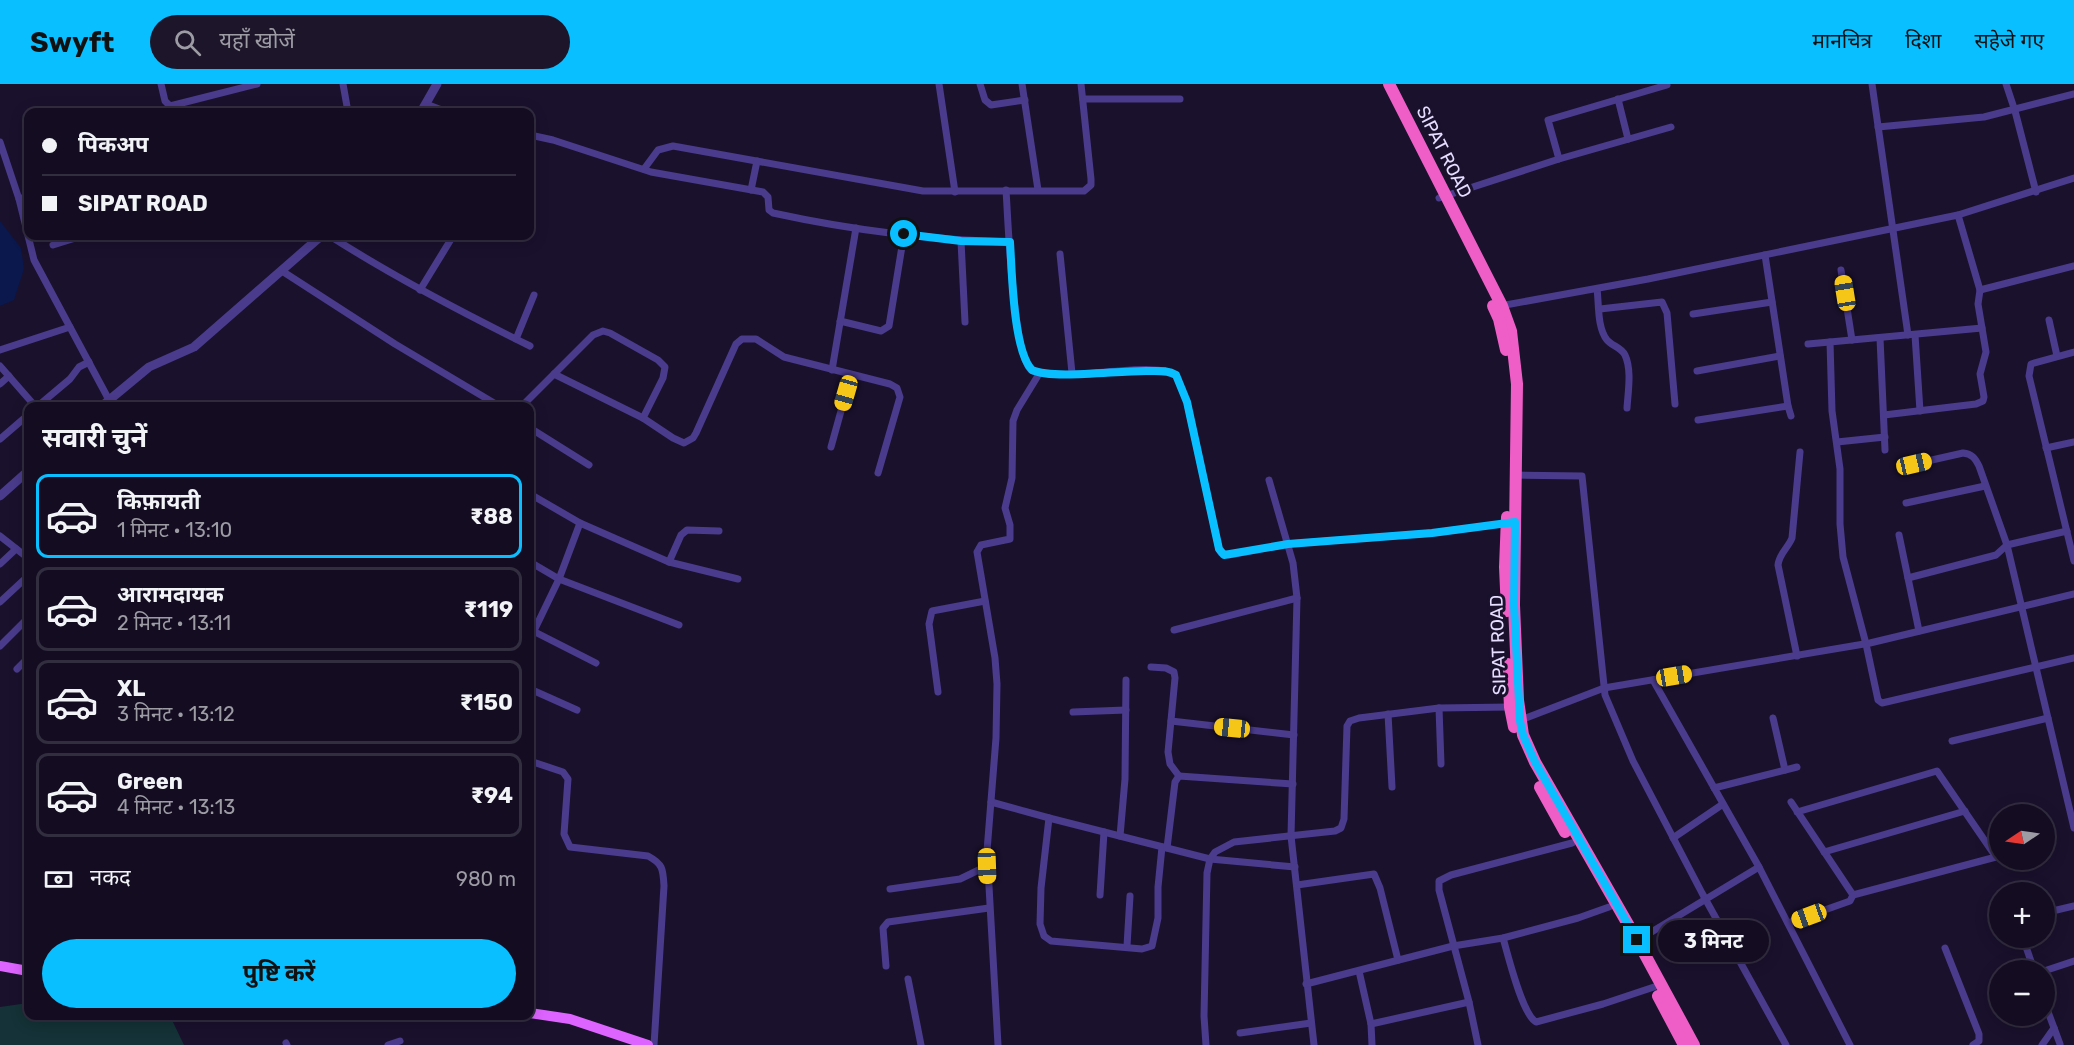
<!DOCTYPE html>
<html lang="hi">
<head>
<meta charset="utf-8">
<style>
  body { margin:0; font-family:Rubik,"Noto Sans Devanagari",sans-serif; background:#1d162a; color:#f1f3f6; height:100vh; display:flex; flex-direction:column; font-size:22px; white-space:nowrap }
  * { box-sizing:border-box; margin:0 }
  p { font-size:20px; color:#9d9ca5 }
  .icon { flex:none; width:33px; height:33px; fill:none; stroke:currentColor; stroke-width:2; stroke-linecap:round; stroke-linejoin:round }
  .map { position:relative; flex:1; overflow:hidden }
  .drawer { position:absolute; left:24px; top:318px; width:510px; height:618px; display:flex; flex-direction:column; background:#140d22; border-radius:12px; box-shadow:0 3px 15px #0003,0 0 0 2px #332d40 }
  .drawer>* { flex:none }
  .top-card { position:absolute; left:24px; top:24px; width:510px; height:132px; border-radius:12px; box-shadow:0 3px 15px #0003,0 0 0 2px #332d40; display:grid; align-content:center; height:132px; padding:0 18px; background:#140d22 }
  .needle { width:39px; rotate:257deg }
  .tools { position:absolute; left:1989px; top:720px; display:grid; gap:12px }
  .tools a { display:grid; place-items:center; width:66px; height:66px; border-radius:50%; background:#140d22; box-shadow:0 3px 15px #0003,0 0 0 2px #332d40; font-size:30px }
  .end { position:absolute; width:27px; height:27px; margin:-14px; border:8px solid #09bfff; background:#111; box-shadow:0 0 0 3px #111 }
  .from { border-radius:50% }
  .bubble { position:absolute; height:42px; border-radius:21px; background:#140d22; box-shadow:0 3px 15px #0003,0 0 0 2px #332d40; font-size:20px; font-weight:700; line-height:42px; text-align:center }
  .car { position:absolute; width:18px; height:36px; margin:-18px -9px; border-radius:8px; box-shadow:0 0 4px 2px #0007; background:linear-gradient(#f5c518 24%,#345 0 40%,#f5c518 0 76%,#345 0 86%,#f5c518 0) }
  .top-card b { display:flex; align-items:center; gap:21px; height:57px; font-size:22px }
  .top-card b+b { border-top:2px solid #332d40 }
  .top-card i { width:15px; height:15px; background:#f1f3f6 }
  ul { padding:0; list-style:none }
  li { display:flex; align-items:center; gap:18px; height:84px; margin:0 12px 9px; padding:0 6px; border:3px solid #332d40; border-radius:12px }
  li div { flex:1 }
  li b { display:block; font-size:22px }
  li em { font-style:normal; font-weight:700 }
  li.current { border-color:#09bfff }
  li>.icon { width:54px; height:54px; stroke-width:1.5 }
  h2 { padding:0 18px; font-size:27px; line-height:72px }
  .pay { display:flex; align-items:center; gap:15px; height:66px; padding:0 18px; font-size:22px }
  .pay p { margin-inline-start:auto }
  .button { display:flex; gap:12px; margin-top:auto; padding:12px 18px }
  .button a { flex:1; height:69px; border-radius:36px; background:#09bfff; color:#111; font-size:24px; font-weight:700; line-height:69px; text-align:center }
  header { display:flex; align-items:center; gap:36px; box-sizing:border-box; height:84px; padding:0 30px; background:#09bfff; color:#111 }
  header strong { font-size:28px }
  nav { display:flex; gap:33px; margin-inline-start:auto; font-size:21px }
  .search { width:420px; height:54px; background:#1d162a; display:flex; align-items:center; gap:15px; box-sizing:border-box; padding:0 21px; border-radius:33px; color:#9d9ca5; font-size:22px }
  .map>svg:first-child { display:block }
  .green { fill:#143237 }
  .water { fill:#0a184d }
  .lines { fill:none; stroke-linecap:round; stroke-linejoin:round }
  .minor { stroke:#4b3b8c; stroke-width:7 }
  .tertiary { stroke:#4b3b8c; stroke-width:9 }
  .primary { stroke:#de64ff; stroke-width:10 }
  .trunk { stroke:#ee5ec6; stroke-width:12 }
  .route { stroke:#09bfff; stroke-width:8 }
  .labels { text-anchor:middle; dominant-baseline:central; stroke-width:6; stroke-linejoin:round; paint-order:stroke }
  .street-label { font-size:18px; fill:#e6ddff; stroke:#1a112d }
</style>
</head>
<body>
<header>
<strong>Swyft</strong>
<div class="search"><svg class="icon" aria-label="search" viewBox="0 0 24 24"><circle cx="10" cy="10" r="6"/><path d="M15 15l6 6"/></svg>यहाँ खोजें</div>
<nav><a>मानचित्र</a><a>दिशा</a><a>सहेजे गए</a></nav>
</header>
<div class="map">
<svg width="2074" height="961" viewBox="0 0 2074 961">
  <rect width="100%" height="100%" fill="#1a112d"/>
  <polygon class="green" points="28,919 28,932 170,932 184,961 0,961 0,923"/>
  <polygon class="water" points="0,137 21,164 24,185 14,216 0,222"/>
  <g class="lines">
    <g class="minor">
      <polyline points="161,0 165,17 170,22 257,0"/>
      <polyline points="343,0 348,28"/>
      <polyline points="939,0 955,108"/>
      <polyline points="980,0 985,16 991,21 1025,16"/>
      <polyline points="1022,0 1038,106"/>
      <polyline points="1872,0 1908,251"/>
      <polyline points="2006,0 2015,27 2036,108"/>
      <polyline points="1083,15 1180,15"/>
      <polyline points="1618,15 1628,55"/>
      <polyline points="426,20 447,28"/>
      <polyline points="1878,43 1984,33 2074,10"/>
      <path d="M 530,51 L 553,56 L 651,88 L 763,108 L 768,113 L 769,126 L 773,129 C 851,146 930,156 1010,158"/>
      <polyline points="0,58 19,115 34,176 109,316"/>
      <polyline points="1559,75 1548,36 1667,1"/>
      <polyline points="644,85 658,66 673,62 923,107 1084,107 1091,101 1091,95 1081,0"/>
      <polyline points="751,106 757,77"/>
      <path d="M 1006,106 C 1008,135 1013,272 1031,286 C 1043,295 1101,288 1118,287 C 1132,286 1164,283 1176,291 L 1187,318 L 1219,465 L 1221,469 L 1229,471 L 1288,460 L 1433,449 L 1509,439"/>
      <polyline points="1439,114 1559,75 1671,43"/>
      <polyline points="19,115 28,112"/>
      <polyline points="1958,131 1980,206 2074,182"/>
      <path d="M 330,152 C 394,193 461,228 530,262"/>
      <polyline points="961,157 965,238"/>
      <polyline points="53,161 82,152"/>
      <polyline points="1060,170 1072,289"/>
      <polyline points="1765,171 1788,322 1791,332"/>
      <polyline points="1841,186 1852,256"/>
      <polyline points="282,187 395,260 499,322"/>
      <path d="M 1597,205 C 1599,219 1597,244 1607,256 C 1612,262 1621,263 1625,271 C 1632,286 1628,308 1627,324"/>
      <polyline points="420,206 453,152"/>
      <polyline points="1500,222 1648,195 1958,131 2074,94"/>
      <polyline points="1600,225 1662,218 1667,229 1675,320"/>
      <polyline points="1693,230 1772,218"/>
      <polyline points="2049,236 2057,272"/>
      <polyline points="840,237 881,247 889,242 904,150"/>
      <polyline points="1915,251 1920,327"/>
      <polyline points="1880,254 1885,366"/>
      <polyline points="516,255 534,211"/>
      <polyline points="1830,258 1832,327 1840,385 1840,440 1843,473 1866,560 1878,616 1882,619 2074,574"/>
      <polyline points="1808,260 1982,244"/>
      <polyline points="0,266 70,243"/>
      <polyline points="2074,268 2031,280 2029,292 2074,477"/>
      <polyline points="0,282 35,322"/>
      <polyline points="832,286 856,144"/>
      <polyline points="1697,287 1780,272"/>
      <polyline points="554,290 643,334 673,354 684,359 693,354 696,349 736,260 742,255 756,255 784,273 890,300 897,304 900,313 878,389"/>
      <polyline points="0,300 9,292"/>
      <polyline points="38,322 70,295 79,283 89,278"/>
      <polyline points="522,322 593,251 603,247 610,249 658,276 665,283 663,294 643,334"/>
      <polyline points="1884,331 1976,320 1983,317 1984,313 1980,290 1986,268 1978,220 1980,206"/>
      <polyline points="1698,336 1788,322"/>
      <polyline points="530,344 589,381"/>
      <polyline points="0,355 28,331"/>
      <polyline points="1837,358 1885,353"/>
      <polyline points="831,363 851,291"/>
      <polyline points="2046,364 2074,358"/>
      <path d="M 1914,380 L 1963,369 C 1972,370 1975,374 1979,382 L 2007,461 L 2074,744"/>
      <polyline points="1515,391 1582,392 1605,611 1633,677 1702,809 1786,961"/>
      <polyline points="1269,396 1293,479 1297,514 1291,752 1314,961"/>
      <polyline points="530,410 580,439 669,478 738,495"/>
      <polyline points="1906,419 1985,402"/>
      <polyline points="1899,451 1919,547"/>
      <polyline points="0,452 28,474"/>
      <polyline points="530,478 559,495 679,541"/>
      <polyline points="669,478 681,451 687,446 719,447"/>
      <polyline points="0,480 16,465"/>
      <polyline points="1908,494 1996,471 2007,461 2067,447"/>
      <polyline points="0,518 28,492"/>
      <polyline points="1174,546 1297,514"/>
      <polyline points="533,547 596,579"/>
      <polyline points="530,555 559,495 580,439"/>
      <polyline points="0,562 28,534"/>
      <path d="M 1797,572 L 1778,481 C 1779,470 1788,464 1792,454 L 1800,368"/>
      <polyline points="1151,583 1166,584 1174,588 1175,594 1168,668 1170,680 1179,692"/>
      <polyline points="17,585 28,574"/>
      <polyline points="1653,596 1759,783 1850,961"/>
      <polyline points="530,605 577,626"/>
      <polyline points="938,608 929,540 932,527 985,517"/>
      <polyline points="1439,624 1441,680"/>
      <polyline points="1073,628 1126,626"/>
      <polyline points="1388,630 1392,703"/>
      <polyline points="1773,634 1785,686"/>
      <polyline points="1171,637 1294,651"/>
      <polyline points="1518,637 1604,604 1870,559 2074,510"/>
      <polyline points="1952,657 2048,634"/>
      <path d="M 530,677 L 563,688 L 568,695 L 564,750 L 570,763 L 648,772 C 663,780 663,785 664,802 L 654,961"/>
      <polyline points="1714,704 1797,683"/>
      <polyline points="991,718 1053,735 1210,775 1295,783"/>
      <polyline points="1791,718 1853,811 1996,773 1937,687 1797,728"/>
      <polyline points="1049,734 1041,804 1040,840 1044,852 1051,857 1142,865 1152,862 1158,834 1158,803 1162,763"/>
      <polyline points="1120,752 1125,695 1126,596"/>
      <polyline points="1673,754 1723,720"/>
      <polyline points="1167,764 1175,698 1179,692 1293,700"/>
      <polyline points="1824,768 1965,727"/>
      <polyline points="1297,801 1374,790 1380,804 1398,876"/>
      <polyline points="890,805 960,795 987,782"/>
      <polyline points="1100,811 1104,748"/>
      <polyline points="2044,829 2074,822"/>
      <polyline points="1788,839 1850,817 1853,811"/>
      <path d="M 1503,854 C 1508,871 1522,930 1536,938 L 1603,920 L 1654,903"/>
      <polyline points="2023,854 2034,886"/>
      <polyline points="1630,861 1759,783"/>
      <polyline points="1127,862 1130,812"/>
      <polyline points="1945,864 1979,950 1979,957 1973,961"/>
      <polyline points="886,882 883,844 888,838 989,824"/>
      <polyline points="1359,887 1371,940 1372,961"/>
      <polyline points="2044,887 2074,877"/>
      <polyline points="908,895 921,961"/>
      <polyline points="1306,900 1453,862 1503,854 1578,834 1609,823"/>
      <polyline points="2044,917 2060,960"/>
      <polyline points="1371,940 1469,918"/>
      <polyline points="1240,949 1311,939"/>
      <polyline points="286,959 287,961"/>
      <polyline points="388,961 400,957"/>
      <polyline points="998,961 987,767 996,654 997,600 995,574 977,468 981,461 1010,455 1010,441 1005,424 1012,394 1013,337 1017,326 1039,290"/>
      <polyline points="1206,961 1204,932 1207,789 1210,775 1215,768 1234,758 1335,747 1341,744 1344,735 1347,642 1350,637 1359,634 1439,624 1510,623"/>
      <polyline points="1478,961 1469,918 1439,806 1439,797 1451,791 1572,759"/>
      <polyline points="2042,961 2054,944"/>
    </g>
    <g class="tertiary">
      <polyline points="421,28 437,0"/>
      <polyline points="102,322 149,283 194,263 321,152"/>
      <polyline points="0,412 28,387"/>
    </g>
    <g class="primary">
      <polyline points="0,882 28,887"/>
      <polyline points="530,929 570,935 648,961"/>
    </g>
    <g class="trunk">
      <polyline points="1389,0 1502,222 1511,247 1517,300 1514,521 1518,616 1523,651 1535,678 1637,856 1694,961"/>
      <polyline points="1493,222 1499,235 1506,266"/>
      <polyline points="1507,527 1505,483 1507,433"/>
      <polyline points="1508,580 1510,623 1514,643"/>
      <polyline points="1540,703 1565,748"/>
      <polyline points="1658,912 1684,961"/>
    </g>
  </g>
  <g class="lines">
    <path class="route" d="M 904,150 L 961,157 L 1010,158 C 1012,187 1013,266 1032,286 C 1054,296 1120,286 1149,287 C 1158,287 1168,286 1176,291 L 1187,318 L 1219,465 L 1224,471 L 1288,460 L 1432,449 L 1515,438 L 1514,521 L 1520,637 L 1523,651 L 1535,678 L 1637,856"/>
  </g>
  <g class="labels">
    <g class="street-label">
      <text transform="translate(1444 68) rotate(63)">SIPAT ROAD</text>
      <text transform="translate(1498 561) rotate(-92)">SIPAT ROAD</text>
    </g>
  </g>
</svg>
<div class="tools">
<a><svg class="needle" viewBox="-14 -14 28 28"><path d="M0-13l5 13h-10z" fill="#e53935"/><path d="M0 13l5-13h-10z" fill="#9d9ca5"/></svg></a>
<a>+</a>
<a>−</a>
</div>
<i class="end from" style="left:904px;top:150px"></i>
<i class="end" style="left:1637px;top:856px"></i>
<div class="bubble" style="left:1658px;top:836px;width:111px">3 मिनट</div>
<i class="car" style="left:1845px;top:209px;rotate:351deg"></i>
<i class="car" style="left:846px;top:309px;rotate:196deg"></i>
<i class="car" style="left:1914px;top:380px;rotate:77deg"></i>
<i class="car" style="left:1674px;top:592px;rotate:80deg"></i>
<i class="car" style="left:1232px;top:644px;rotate:276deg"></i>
<i class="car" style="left:987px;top:782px;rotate:178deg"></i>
<i class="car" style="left:1809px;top:832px;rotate:250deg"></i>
<div class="top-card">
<b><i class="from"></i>पिकअप</b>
<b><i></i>SIPAT ROAD</b>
</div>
<section class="drawer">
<h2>सवारी चुनें</h2>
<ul>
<li class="current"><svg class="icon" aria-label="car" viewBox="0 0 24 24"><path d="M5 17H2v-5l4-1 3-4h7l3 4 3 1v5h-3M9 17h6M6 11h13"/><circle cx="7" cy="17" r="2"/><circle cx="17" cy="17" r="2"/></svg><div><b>किफ़ायती</b><p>1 मिनट · 13:10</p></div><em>₹88</em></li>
<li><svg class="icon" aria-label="car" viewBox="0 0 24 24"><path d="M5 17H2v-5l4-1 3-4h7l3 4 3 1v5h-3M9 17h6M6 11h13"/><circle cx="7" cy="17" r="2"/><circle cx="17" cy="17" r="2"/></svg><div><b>आरामदायक</b><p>2 मिनट · 13:11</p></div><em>₹119</em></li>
<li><svg class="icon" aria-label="car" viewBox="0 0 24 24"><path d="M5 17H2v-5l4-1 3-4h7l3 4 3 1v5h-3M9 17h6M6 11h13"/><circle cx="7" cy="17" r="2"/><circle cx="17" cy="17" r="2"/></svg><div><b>XL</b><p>3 मिनट · 13:12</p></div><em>₹150</em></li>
<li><svg class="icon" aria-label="car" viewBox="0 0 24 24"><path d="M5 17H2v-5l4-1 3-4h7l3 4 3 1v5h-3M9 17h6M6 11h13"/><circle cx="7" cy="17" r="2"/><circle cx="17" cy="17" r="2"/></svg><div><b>Green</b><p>4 मिनट · 13:13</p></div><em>₹94</em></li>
</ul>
<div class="pay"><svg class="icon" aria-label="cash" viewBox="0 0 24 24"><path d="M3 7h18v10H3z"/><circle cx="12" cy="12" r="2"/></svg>नकद<p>980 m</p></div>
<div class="button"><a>पुष्टि करें</a></div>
</section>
</div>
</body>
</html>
